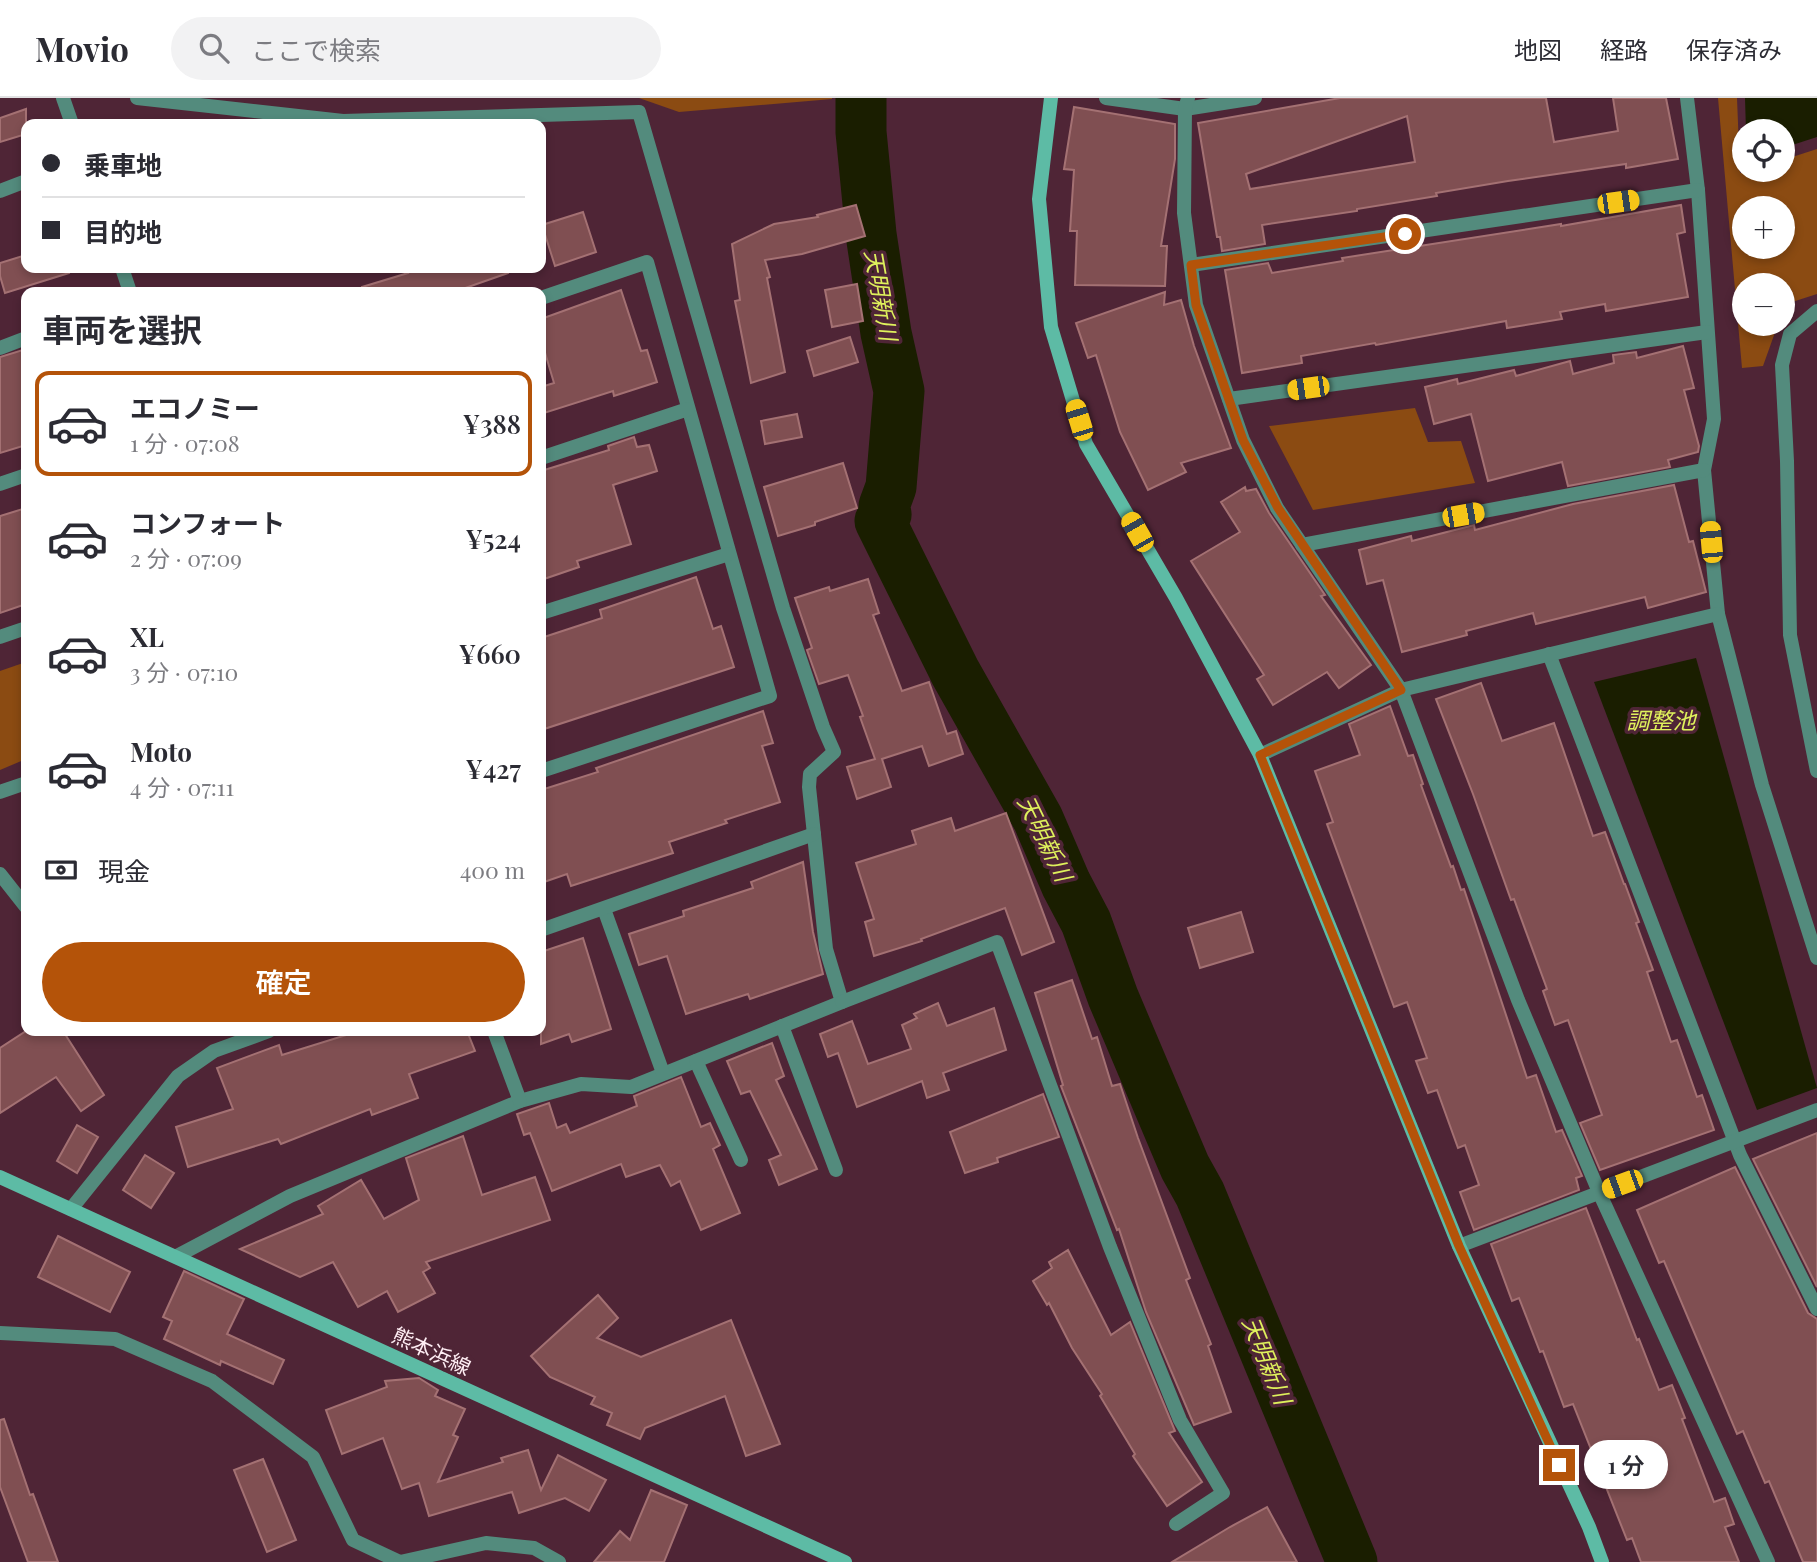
<!DOCTYPE html>
<html lang="ja">
<head>
<meta charset="utf-8">
<style>
  body { margin:0; font-family:"Playfair Display","Noto Sans JP",serif; background:#f2f2f3; color:#2b2b33; height:100vh; display:flex; flex-direction:column; font-size:26px; white-space:nowrap }
  * { box-sizing:border-box; margin:0 }
  p { font-size:23px; color:#7c7c81 }
  .icon { flex:none; width:38px; height:38px; fill:none; stroke:currentColor; stroke-width:2; stroke-linecap:round; stroke-linejoin:round }
  .map { position:relative; flex:1; overflow:hidden }
  .details { position:absolute; left:21px; top:189px; width:525px; height:749px; display:flex; flex-direction:column; background:#fff; border-radius:14px; box-shadow:0 4px 10px #0003 }
  .details>* { flex:none }
  .hud { position:absolute; left:21px; top:21px; width:525px; height:154px; border-radius:14px; box-shadow:0 4px 10px #0003; display:grid; align-content:center; height:154px; padding:0 21px; background:#fff }
  .tools { position:absolute; left:1732px; top:21px; display:grid; gap:14px }
  .tools a { display:grid; place-items:center; width:63px; height:63px; border-radius:50%; background:#fff; box-shadow:0 4px 10px #0003; font-size:35px }
  .end { position:absolute; width:32px; height:32px; margin:-16px; border:9px solid #b45309; background:#fff; box-shadow:0 0 0 4px #fff }
  .from { border-radius:50% }
  .bubble { position:absolute; height:49px; border-radius:24px; background:#fff; box-shadow:0 4px 10px #0003; font-size:23px; font-weight:600; line-height:49px; text-align:center }
  .car { position:absolute; width:21px; height:42px; margin:-21px -10px; border-radius:9px; box-shadow:0 0 5px 2px #0007; background:linear-gradient(#f5c518 24%,#345 0 40%,#f5c518 0 76%,#345 0 86%,#f5c518 0) }
  .hud b { display:flex; align-items:center; gap:24px; height:66px; font-size:26px }
  .hud b+b { border-top:2px solid #e1e1e2 }
  .hud i { width:18px; height:18px; background:#2b2b33 }
  ul { padding:0; list-style:none }
  li { display:flex; align-items:center; gap:21px; height:105px; margin:0 14px 10px; padding:0 7px; border:4px solid transparent; border-radius:14px }
  li div { flex:1 }
  li b { display:block; font-size:26px }
  li em { font-style:normal; font-weight:600 }
  li.current { border-color:#b45309 }
  li>.icon { width:63px; height:63px; stroke-width:1.5 }
  h2 { padding:0 21px; font-size:32px; line-height:84px }
  .pay { display:flex; align-items:center; gap:18px; height:77px; padding:0 21px; font-size:26px }
  .pay p { margin-inline-start:auto }
  .action { display:flex; gap:14px; margin-top:auto; padding:14px 21px }
  .action a { flex:1; height:80px; border-radius:42px; background:#b45309; color:#fff; font-size:28px; font-weight:600; line-height:80px; text-align:center }
  header { display:flex; align-items:center; gap:42px; box-sizing:border-box; height:98px; padding:0 35px; background:#fff; border-bottom:2px solid #e1e1e2 }
  header strong { font-size:33px }
  nav { display:flex; gap:38px; margin-inline-start:auto; font-size:24px }
  .search { width:490px; height:63px; background:#f2f2f3; display:flex; align-items:center; gap:18px; box-sizing:border-box; padding:0 24px; border-radius:38px; color:#7c7c81; font-size:26px }
  .map>svg:first-child { display:block }
  .green { fill:#8b4b12; fill-rule:evenodd }
  .water { fill:#1a1e00 }
  .lines { fill:none; stroke-linecap:round; stroke-linejoin:round }
  .river { stroke:#1a1e00; stroke-width:51 }
  .building { fill:#804f52; stroke:#a47173; stroke-width:2; fill-rule:evenodd }
  .street { stroke:#538b7d; stroke-width:14 }
  .secondary { stroke:#5dbba5; stroke-width:14 }
  .route { stroke:#b45309; stroke-width:9 }
  .labels { text-anchor:middle; dominant-baseline:central; stroke-width:7; stroke-linejoin:round; paint-order:stroke }
  .street-label { font-size:21px; fill:#feedf3; stroke:#4f2536 }
  .water-label { font-size:23px; font-style:italic; fill:#dff15c; stroke:#4f2536 }
</style>
</head>
<body>
<header>
<strong>Movio</strong>
<div class="search"><svg class="icon" aria-label="search" viewBox="0 0 24 24"><circle cx="10" cy="10" r="6"/><path d="M15 15l6 6"/></svg>ここで検索</div>
<nav><a>地図</a><a>経路</a><a>保存済み</a></nav>
</header>
<div class="map">
<svg width="1817" height="1464" viewBox="0 0 1817 1464">
  <rect width="100%" height="100%" fill="#4f2536"/>
  <g class="green">
    <polygon points="639,0 832,0 832,1 679,14"/>
    <path d="M 1718,0 L 1737,0 L 1740,75 L 1752,72 L 1783,72 L 1783,62 L 1817,51 L 1817,196 L 1786,206 L 1783,212 L 1783,187 L 1745,187 L 1745,226 L 1778,226 L 1763,268 L 1742,270 ZM 1783,110 L 1783,149 L 1745,149 L 1745,110 Z"/>
    <polygon points="1415,310 1428,344 1461,343 1475,385 1313,412 1269,328"/>
    <polygon points="26,564 26,661 0,672 0,573"/>
  </g>
  <g class="water">
    <polygon points="1745,0 1817,0 1817,39 1783,50 1783,33 1746,33"/>
    <polygon points="1696,560 1817,990 1757,1012 1594,584"/>
  </g>
  <g class="lines">
    <polyline class="river" points="861,0 861,34 871,136 886,235 899,293 891,389 884,408 886,416 880,423 955,574 1038,721 1066,786 1086,824 1113,899 1185,1069 1200,1096 1352,1464"/>
  </g>
  <g class="building">
    <path d="M 1340,0 L 1546,0 L 1554,44 L 1618,33 L 1613,0 L 1666,0 L 1678,61 L 1626,70 L 1626,66 L 1508,83 L 1436,95 L 1437,98 L 1357,111 L 1357,113 L 1262,127 L 1265,146 L 1222,153 L 1220,139 L 1217,139 L 1198,25 ZM 1407,18 L 1415,64 L 1250,91 L 1246,76 Z"/>
    <polygon points="1074,9 1175,26 1175,61 1161,148 1167,148 1165,188 1075,187 1077,133 1070,133 1074,72 1064,71"/>
    <polygon points="26,11 26,36 0,44 0,20"/>
    <polygon points="856,107 865,138 802,156 765,162 770,179 767,180 785,274 751,285 735,203 740,202 732,146 774,126 818,119 817,117"/>
    <polygon points="1681,107 1685,134 1677,136 1688,199 1606,213 1605,206 1560,214 1562,221 1507,230 1506,223 1376,247 1375,245 1301,258 1302,265 1242,275 1225,172 1268,165 1272,175 1343,163 1342,160 1561,126 1561,128"/>
    <polygon points="583,114 596,154 555,168 542,127"/>
    <polygon points="26,157 26,170 68,170 69,175 5,195 0,178 0,165"/>
    <polygon points="406,170 507,170 508,175 454,194 363,194 362,189 408,175"/>
    <polygon points="857,186 863,223 832,229 825,192"/>
    <polygon points="621,192 641,253 647,252 657,284 614,298 613,293 541,316 541,289 554,285 541,241 541,221"/>
    <polygon points="1165,194 1164,207 1181,202 1194,248 1231,350 1181,365 1186,374 1148,392 1120,334 1096,257 1088,260 1076,225"/>
    <polygon points="850,239 858,264 814,278 807,253"/>
    <polygon points="1683,248 1694,290 1684,292 1699,348 1698,354 1668,362 1670,369 1568,388 1562,364 1488,383 1471,316 1434,326 1425,289 1457,281 1458,286 1514,272 1516,278 1570,263 1573,276 1614,265 1613,257 1636,254 1637,260"/>
    <polygon points="26,251 26,347 0,355 0,259"/>
    <polygon points="797,316 802,339 765,346 761,323"/>
    <polygon points="634,339 637,349 649,347 657,373 613,387 631,446 577,463 579,469 541,482 541,373 609,352 608,348"/>
    <polygon points="843,365 857,410 815,424 815,427 778,438 764,389"/>
    <polygon points="1674,387 1689,444 1693,443 1706,494 1648,510 1645,499 1536,526 1533,515 1466,533 1467,537 1402,554 1383,482 1367,486 1359,452 1411,438 1412,443 1474,427 1475,432 1573,406"/>
    <polygon points="1245,389 1246,393 1256,391 1269,415 1325,497 1321,498 1371,567 1339,590 1327,574 1273,607 1257,581 1264,577 1191,463 1240,434 1221,404"/>
    <polygon points="26,410 26,506 0,515 0,418"/>
    <polygon points="696,479 713,531 721,528 734,569 541,632 541,540 602,520 600,512"/>
    <polygon points="868,481 879,515 873,517 902,593 929,584 947,636 956,633 963,656 929,668 922,648 882,661 891,689 857,701 847,669 875,661 860,619 863,618 848,577 819,586 807,552 812,550 795,500 829,489 830,493"/>
    <polygon points="1481,585 1502,643 1554,625 1593,738 1605,734 1624,786 1625,786 1639,824 1636,825 1653,872 1647,874 1671,944 1677,942 1697,999 1702,997 1714,1032 1600,1072 1580,1025 1602,1017 1568,922 1555,927 1543,893 1547,891 1514,801 1511,802 1473,696 1436,601"/>
    <polygon points="1390,608 1408,658 1413,657 1423,686 1421,687 1451,769 1453,768 1461,792 1464,791 1527,980 1536,977 1556,1034 1562,1032 1582,1078 1576,1080 1579,1092 1474,1132 1460,1094 1479,1087 1465,1047 1458,1050 1437,992 1428,995 1416,963 1427,960 1407,904 1394,909 1327,726 1333,724 1315,673 1360,657 1349,626"/>
    <polygon points="763,613 773,645 762,648 780,704 725,722 727,725 669,744 673,755 571,788 567,776 541,785 541,692 598,674 596,670"/>
    <polygon points="1006,715 1054,844 1022,857 1005,810 921,841 922,843 874,858 865,824 874,821 856,765 916,746 912,733 951,720 955,733"/>
    <polygon points="803,764 813,834 823,876 750,901 748,896 686,916 667,858 639,867 629,836 684,818 683,813 753,790 751,784"/>
    <polygon points="1241,814 1253,854 1200,870 1188,830"/>
    <polygon points="583,840 611,931 572,944 569,936 541,946 541,854"/>
    <polygon points="1072,882 1092,941 1097,939 1112,988 1120,986 1138,1040 1190,1180 1186,1182 1211,1246 1208,1248 1231,1314 1194,1327 1146,1214 1119,1131 1117,1132 1061,988 1063,987 1035,895"/>
    <polygon points="938,905 947,928 994,910 1006,952 943,975 949,992 927,1000 922,983 857,1009 838,955 828,959 820,936 852,923 868,966 911,951 902,927 917,920 914,916"/>
    <polygon points="26,933 63,933 104,997 81,1013 56,979 0,1015 0,950"/>
    <polygon points="359,933 467,933 475,953 409,976 418,1000 372,1017 370,1011 281,1046 278,1041 188,1069 176,1029 233,1011 217,970 279,947 282,957"/>
    <polygon points="772,945 784,978 776,982 817,1071 779,1087 769,1062 781,1057 750,993 741,996 727,963"/>
    <polygon points="681,979 701,1029 710,1025 720,1047 713,1051 740,1115 701,1132 680,1083 671,1088 660,1067 626,1079 621,1066 552,1093 530,1035 524,1037 517,1016 549,1005 557,1030 566,1026 570,1035 637,1008 634,998"/>
    <polygon points="1043,996 1059,1039 997,1060 998,1064 965,1075 950,1034"/>
    <polygon points="77,1027 98,1039 77,1075 57,1063"/>
    <polygon points="1817,1035 1817,1189 1753,1061"/>
    <polygon points="463,1038 482,1097 535,1079 550,1122 426,1164 430,1170 423,1174 435,1195 398,1214 387,1193 358,1209 333,1164 300,1179 240,1151 323,1116 318,1108 361,1082 384,1121 419,1102 406,1060"/>
    <polygon points="145,1057 174,1075 151,1110 123,1092"/>
    <polygon points="1735,1069 1808,1215 1817,1221 1817,1464 1803,1464 1769,1383 1765,1385 1743,1333 1737,1336 1664,1163 1659,1165 1637,1112"/>
    <polygon points="1586,1110 1637,1242 1639,1241 1659,1292 1672,1287 1685,1320 1682,1321 1714,1404 1725,1400 1734,1426 1725,1429 1739,1464 1641,1464 1632,1440 1627,1442 1573,1306 1564,1309 1543,1253 1540,1254 1519,1200 1512,1203 1491,1146"/>
    <polygon points="58,1138 130,1174 110,1214 38,1179"/>
    <polygon points="1068,1152 1111,1237 1130,1224 1175,1333 1169,1335 1202,1384 1167,1408 1133,1358 1135,1356 1100,1298 1102,1296 1072,1250 1049,1205 1047,1207 1033,1183 1052,1170 1049,1164"/>
    <polygon points="184,1173 244,1201 227,1236 284,1262 273,1286 221,1263 220,1267 164,1241 172,1223 163,1219"/>
    <polygon points="598,1197 618,1220 597,1240 641,1259 731,1222 780,1346 746,1358 725,1298 645,1330 640,1341 607,1327 612,1315 591,1306 595,1299 550,1279 531,1258"/>
    <polygon points="419,1280 438,1292 435,1298 465,1311 453,1337 458,1339 438,1384 503,1364 501,1360 528,1352 541,1392 558,1357 606,1382 589,1413 565,1400 519,1415 512,1394 429,1418 419,1385 402,1391 383,1340 342,1356 326,1312 387,1289 385,1283"/>
    <polygon points="4,1321 30,1397 33,1396 58,1464 28,1464 0,1389 0,1322"/>
    <polygon points="263,1361 296,1442 267,1454 234,1372"/>
    <polygon points="651,1392 687,1407 664,1464 594,1464 620,1433 630,1442"/>
    <polygon points="1267,1409 1297,1464 1172,1464 1230,1429"/>
  </g>
  <g class="lines">
    <g class="street">
      <polyline points="63,0 72,26"/>
      <polyline points="137,0 343,23 639,14 783,510 823,629 834,654 810,676 809,689 826,851 842,904 631,989 581,986 520,1003 290,1098 177,1158"/>
      <polyline points="1106,0 1185,11 1255,0"/>
      <polyline points="1188,0 1185,11 1184,115 1196,207 1243,342 1277,410 1401,592 1518,902 1599,1094 1768,1464"/>
      <polyline points="1687,0 1698,92 1714,321 1704,372 1718,516 1762,687 1817,860"/>
      <polyline points="0,93 26,83"/>
      <polyline points="1191,167 1698,92"/>
      <polyline points="122,170 130,194"/>
      <polyline points="541,200 647,164 770,598 541,673"/>
      <polyline points="1817,213 1790,236 1782,267 1787,363 1790,537 1817,673"/>
      <polyline points="0,250 26,240"/>
      <polyline points="1229,301 1707,234"/>
      <polyline points="541,360 688,311"/>
      <polyline points="0,386 26,377"/>
      <polyline points="1302,447 1704,372"/>
      <polyline points="541,515 729,456"/>
      <polyline points="0,539 26,530"/>
      <polyline points="1549,556 1740,1057 1817,1211"/>
      <polyline points="1260,657 1401,592 1718,516"/>
      <polyline points="0,694 26,685"/>
      <polyline points="0,776 26,809"/>
      <polyline points="604,811 663,975"/>
      <polyline points="541,832 814,736"/>
      <polyline points="842,904 997,844 1110,1149 1180,1322 1223,1395 1176,1426"/>
      <polyline points="782,928 836,1072"/>
      <polyline points="494,933 520,1003"/>
      <polyline points="696,963 741,1062"/>
      <polyline points="71,1111 178,978 214,953 269,933"/>
      <polyline points="1459,1148 1817,1012"/>
      <polyline points="0,1235 115,1241 212,1283 313,1359 353,1442 400,1464"/>
      <polyline points="400,1464 486,1445 534,1450 559,1464"/>
    </g>
    <g class="secondary">
      <polyline points="1051,0 1039,101 1051,229 1086,346 1176,500 1260,657 1459,1148 1589,1429 1602,1464"/>
      <polyline points="0,1079 845,1464"/>
    </g>
  </g>
  <g class="lines">
    <polyline class="route" points="1405,136 1191,167 1196,207 1243,342 1278,410 1401,592 1260,657 1459,1148 1559,1367"/>
  </g>
  <g class="labels">
    <g class="street-label">
      <text transform="translate(432 1252) rotate(25)">熊本浜線</text>
    </g>
    <g class="water-label">
      <text transform="translate(882 197) rotate(80)">天明新川</text>
      <text x="1661" y="621">調整池</text>
      <text transform="translate(1046 740) rotate(64)">天明新川</text>
      <text transform="translate(1268 1262) rotate(68)">天明新川</text>
    </g>
  </g>
</svg>
<div class="tools">
<a><svg class="icon" aria-label="locate" viewBox="0 0 24 24"><circle cx="12" cy="12" r="6"/><path d="M12 2v4M12 18v4M2 12h4M18 12h4"/></svg></a>
<a>+</a>
<a>−</a>
</div>
<i class="end from" style="left:1405px;top:136px"></i>
<i class="end" style="left:1559px;top:1367px"></i>
<div class="bubble" style="left:1584px;top:1342px;width:84px">1 分</div>
<i class="car" style="left:1618px;top:104px;rotate:82deg"></i>
<i class="car" style="left:1308px;top:290px;rotate:262deg"></i>
<i class="car" style="left:1079px;top:322px;rotate:343deg"></i>
<i class="car" style="left:1463px;top:417px;rotate:80deg"></i>
<i class="car" style="left:1137px;top:434px;rotate:330deg"></i>
<i class="car" style="left:1711px;top:444px;rotate:355deg"></i>
<i class="car" style="left:1622px;top:1086px;rotate:250deg"></i>
<div class="hud">
<b><i class="from"></i>乗車地</b>
<b><i></i>目的地</b>
</div>
<section class="details">
<h2>車両を選択</h2>
<ul>
<li class="current"><svg class="icon" aria-label="car" viewBox="0 0 24 24"><path d="M5 17H2v-5l4-1 3-4h7l3 4 3 1v5h-3M9 17h6M6 11h13"/><circle cx="7" cy="17" r="2"/><circle cx="17" cy="17" r="2"/></svg><div><b>エコノミー</b><p>1 分 · 07:08</p></div><em>¥388</em></li>
<li><svg class="icon" aria-label="car" viewBox="0 0 24 24"><path d="M5 17H2v-5l4-1 3-4h7l3 4 3 1v5h-3M9 17h6M6 11h13"/><circle cx="7" cy="17" r="2"/><circle cx="17" cy="17" r="2"/></svg><div><b>コンフォート</b><p>2 分 · 07:09</p></div><em>¥524</em></li>
<li><svg class="icon" aria-label="car" viewBox="0 0 24 24"><path d="M5 17H2v-5l4-1 3-4h7l3 4 3 1v5h-3M9 17h6M6 11h13"/><circle cx="7" cy="17" r="2"/><circle cx="17" cy="17" r="2"/></svg><div><b>XL</b><p>3 分 · 07:10</p></div><em>¥660</em></li>
<li><svg class="icon" aria-label="car" viewBox="0 0 24 24"><path d="M5 17H2v-5l4-1 3-4h7l3 4 3 1v5h-3M9 17h6M6 11h13"/><circle cx="7" cy="17" r="2"/><circle cx="17" cy="17" r="2"/></svg><div><b>Moto</b><p>4 分 · 07:11</p></div><em>¥427</em></li>
</ul>
<div class="pay"><svg class="icon" aria-label="cash" viewBox="0 0 24 24"><path d="M3 7h18v10H3z"/><circle cx="12" cy="12" r="2"/></svg>現金<p>400 m</p></div>
<div class="action"><a>確定</a></div>
</section>
</div>
</body>
</html>
